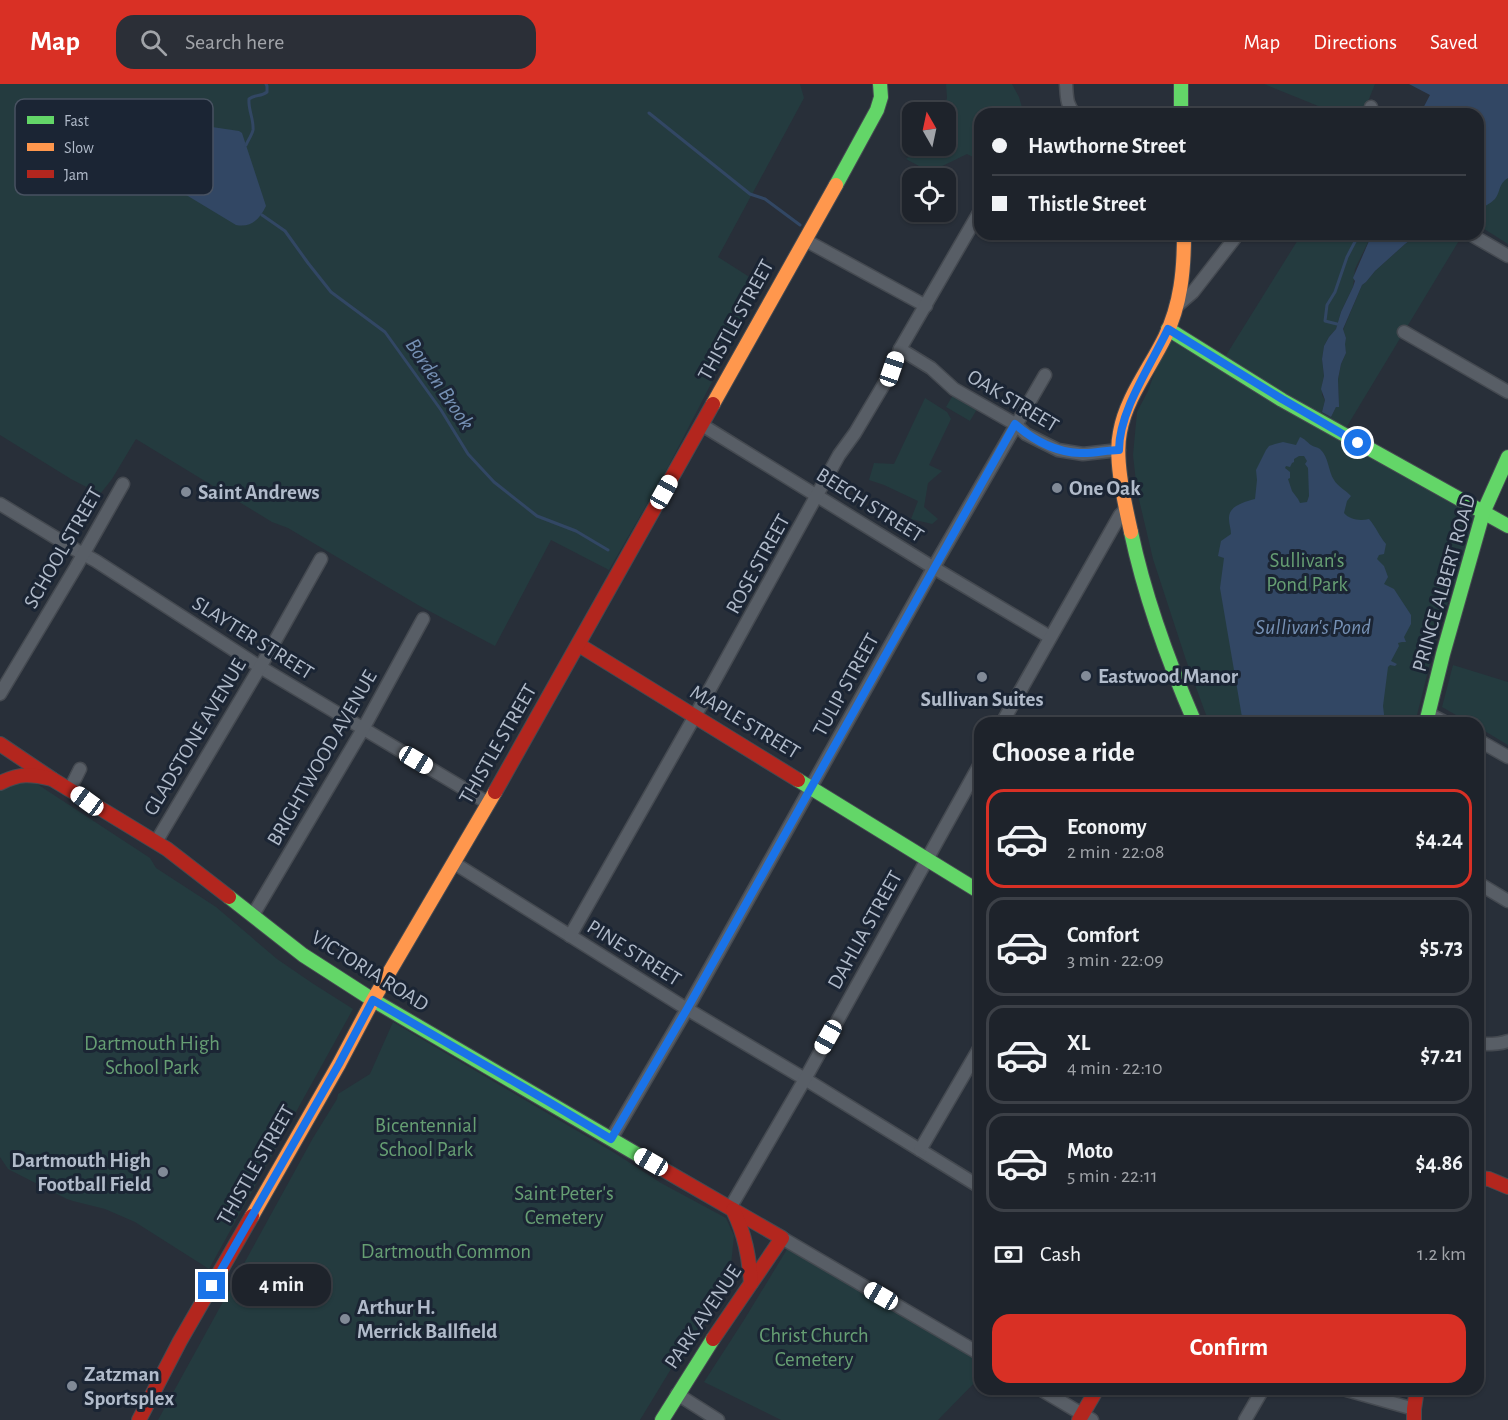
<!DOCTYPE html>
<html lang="en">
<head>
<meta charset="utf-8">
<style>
  body { margin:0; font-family:"Alegreya Sans",sans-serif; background:#2b2f37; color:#f1f3f6; height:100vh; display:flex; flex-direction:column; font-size:22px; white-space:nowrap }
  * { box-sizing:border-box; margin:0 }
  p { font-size:20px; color:#a1a4a9 }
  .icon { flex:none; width:33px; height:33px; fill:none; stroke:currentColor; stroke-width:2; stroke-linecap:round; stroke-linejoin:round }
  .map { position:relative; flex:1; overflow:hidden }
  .side { position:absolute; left:974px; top:633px; width:510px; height:678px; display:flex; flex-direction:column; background:#1e232b; border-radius:18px; box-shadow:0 2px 4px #0004,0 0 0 2px #3c4047 }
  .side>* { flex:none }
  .top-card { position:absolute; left:974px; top:24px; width:510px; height:132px; border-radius:18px; box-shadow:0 2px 4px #0004,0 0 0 2px #3c4047; display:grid; align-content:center; height:132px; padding:0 18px; background:#1e232b }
  .needle { width:39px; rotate:351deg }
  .tools { position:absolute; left:902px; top:18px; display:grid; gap:12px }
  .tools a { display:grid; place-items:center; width:54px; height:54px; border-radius:12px; background:#1e232b; box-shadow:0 2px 4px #0004,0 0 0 2px #3c4047; font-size:30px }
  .end { position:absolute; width:27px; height:27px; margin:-14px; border:8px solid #1a73e8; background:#fff; box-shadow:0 0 0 3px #fff }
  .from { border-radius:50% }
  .bubble { position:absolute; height:42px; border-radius:18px; background:#1e232b; box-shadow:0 2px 4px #0004,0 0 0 2px #3c4047; font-size:20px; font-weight:700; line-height:42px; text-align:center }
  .car { position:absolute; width:18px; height:36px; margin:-18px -9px; border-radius:8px; box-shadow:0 0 4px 2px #0007; background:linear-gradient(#fff 24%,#345 0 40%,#fff 0 76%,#345 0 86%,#fff 0) }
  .top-card b { display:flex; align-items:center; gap:21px; height:57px; font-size:22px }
  .top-card b+b { border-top:2px solid #3c4047 }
  .top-card i { width:15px; height:15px; background:#f1f3f6 }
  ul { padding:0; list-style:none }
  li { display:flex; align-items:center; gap:18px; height:99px; margin:0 12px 9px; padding:0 6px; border:3px solid #3c4047; border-radius:18px }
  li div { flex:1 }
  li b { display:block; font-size:22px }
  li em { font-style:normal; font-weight:700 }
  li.current { border-color:#d93025 }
  li>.icon { width:54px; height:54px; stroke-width:1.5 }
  h2 { padding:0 18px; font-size:27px; line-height:72px }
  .pay { display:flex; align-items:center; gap:15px; height:66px; padding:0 18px; font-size:22px }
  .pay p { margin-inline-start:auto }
  .cta { display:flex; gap:12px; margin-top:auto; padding:12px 18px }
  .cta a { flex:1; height:69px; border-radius:18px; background:#d93025; color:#fff; font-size:24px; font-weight:700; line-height:69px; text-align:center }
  header { display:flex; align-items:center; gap:36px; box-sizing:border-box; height:84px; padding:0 30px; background:#d93025; color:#fff }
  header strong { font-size:28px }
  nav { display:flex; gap:33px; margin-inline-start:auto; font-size:21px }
  .search { width:420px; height:54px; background:#2b2f37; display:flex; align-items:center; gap:15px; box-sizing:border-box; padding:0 21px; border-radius:18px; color:#a1a4a9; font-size:22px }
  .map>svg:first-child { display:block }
  .green { fill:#243b3f }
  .water { fill:#324764; fill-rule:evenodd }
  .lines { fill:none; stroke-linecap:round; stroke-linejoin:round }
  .stream { stroke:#324764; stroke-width:3 }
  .street-casing { stroke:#454a51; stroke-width:15 }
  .fast-casing { stroke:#454a51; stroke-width:16 }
  .slow-casing { stroke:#454a51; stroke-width:16 }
  .jam-casing { stroke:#454a51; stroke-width:16 }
  .street { stroke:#585e66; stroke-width:12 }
  .fast { stroke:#63d668; stroke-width:14 }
  .slow { stroke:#ff974d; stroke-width:14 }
  .jam { stroke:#b3261e; stroke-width:14 }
  .route { stroke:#1a73e8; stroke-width:8 }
  .poi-dot { fill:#818a97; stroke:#1b2534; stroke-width:2 }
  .labels { text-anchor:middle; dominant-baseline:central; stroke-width:6; stroke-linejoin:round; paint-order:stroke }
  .street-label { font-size:21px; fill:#b1bbca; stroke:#1b2534 }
  .poi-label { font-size:21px; font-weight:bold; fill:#b1bbca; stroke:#1b2534; text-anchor:start }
  .park-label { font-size:21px; fill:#669e73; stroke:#1b2534 }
  .water-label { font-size:22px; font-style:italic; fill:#7691b5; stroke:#1b2534 }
  .key { fill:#1b2534; stroke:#485261; stroke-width:1.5 }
  .key-label { font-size:16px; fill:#b1bbca }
</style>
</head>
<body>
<header>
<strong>Map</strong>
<div class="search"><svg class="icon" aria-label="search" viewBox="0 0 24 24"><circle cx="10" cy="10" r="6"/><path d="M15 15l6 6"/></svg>Search here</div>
<nav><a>Map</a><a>Directions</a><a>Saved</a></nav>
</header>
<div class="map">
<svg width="1508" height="1336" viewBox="0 0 1508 1336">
  <rect width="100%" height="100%" fill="#282f39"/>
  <g class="green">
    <polygon points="0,0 800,0 804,14 718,173 762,201 666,387 609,486 551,456 495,562 418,521 288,444 272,438 136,355 112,395 100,410 71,395 0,351"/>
    <polygon points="946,0 1012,0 1019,13 1024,30 980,30 979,76 967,70 930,88 906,75 922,62 945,62 945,28 942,28 947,14"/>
    <polygon points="1264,0 1375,0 1363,30 1338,30"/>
    <polygon points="1508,94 1508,160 1478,141 1478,126 1495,115 1501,98"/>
    <polygon points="1307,150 1372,150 1355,185 1353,203 1341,228 1336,245 1329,253 1324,262 1322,275 1324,292 1322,301 1322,311 1325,316 1322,328 1331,333 1336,323 1339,321 1338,295 1341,280 1346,269 1344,260 1346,254 1343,246 1362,201 1366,198 1375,187 1405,160 1419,150 1463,150 1346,344 1483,428 1440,539 1415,639 1209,639 1186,576 1153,475 1137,407 1133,371 1137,328 1148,307 1172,241 1225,273 1301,151 1305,153"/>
    <polygon points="953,311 977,325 970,337 946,323"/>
    <polygon points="925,314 947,328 951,335 929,381 942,387 928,399 924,423 938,435 932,440 911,435 918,417 884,401 869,396 874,379 894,380"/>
    <polygon points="1453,581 1508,598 1508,661 1478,643 1478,639 1470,639 1442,623"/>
    <polygon points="28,694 150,774 156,784 216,823 277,875 312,899 353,925 209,1185 135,1138 105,1125 73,1117 67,1115 8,1085 0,1073 0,706"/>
    <polygon points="393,938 613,1068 661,1099 726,1134 734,1152 731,1181 726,1205 677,1275 640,1336 158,1336 313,1054 337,1015 338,1010 370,990"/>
    <polygon points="789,1162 979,1273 979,1294 938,1336 781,1336 704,1298 744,1236"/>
  </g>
  <g class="water">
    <path d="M 1409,0 L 1508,0 L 1508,94 C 1498,100 1501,107 1495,115 C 1490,120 1483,123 1478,126 L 1478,30 L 1420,30 L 1430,11 Z"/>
    <path d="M 180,35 L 191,36 L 212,43 L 239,47 L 242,49 L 266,122 C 260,135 251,144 236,141 L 178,106 L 168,95 L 166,88 L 167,73 L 160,63 L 160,58 L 172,41 Z"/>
    <polygon points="1372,150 1419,150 1405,160 1375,187 1366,198 1362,201 1343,245 1346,254 1345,260 1346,269 1341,280 1338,295 1339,321 1339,323 1336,323 1331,333 1322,328 1325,316 1321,305 1324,292 1322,275 1324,262 1329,253 1336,245 1341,228 1353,203 1355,197 1353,194"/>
    <path d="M 1300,353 C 1305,355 1307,358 1311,361 C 1314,363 1317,363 1320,365 C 1329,373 1328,387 1334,396 C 1338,403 1346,406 1351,412 L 1347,417 L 1344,429 C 1350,436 1360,437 1369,435 C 1376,443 1379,452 1386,460 L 1384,470 L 1379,471 L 1377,475 L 1384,482 L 1388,493 L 1384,500 L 1394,505 L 1411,531 L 1411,540 L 1404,553 L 1406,558 L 1402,558 L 1398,559 L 1399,562 L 1391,577 L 1397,580 L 1395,582 L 1390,581 L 1388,583 L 1383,622 L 1385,639 L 1360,639 L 1357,634 L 1353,632 L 1345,635 L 1343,639 L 1243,639 L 1220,504 L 1224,474 L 1218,472 L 1221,457 L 1231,450 C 1231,445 1229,440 1229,435 C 1228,422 1244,418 1255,415 L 1257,396 L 1256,386 L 1266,366 L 1269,362 L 1275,360 L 1283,358 L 1296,361 ZM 1299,372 L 1304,372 L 1307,377 L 1305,380 L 1308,384 L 1309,412 L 1307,418 L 1300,419 L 1298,415 L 1292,407 L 1288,395 L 1290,394 L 1290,388 L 1285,384 L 1286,382 L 1290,383 L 1292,379 L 1294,378 L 1294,375 Z"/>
  </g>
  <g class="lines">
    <g class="stream">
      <polyline points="649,29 750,110 765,115 800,141"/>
      <path d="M 246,61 C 248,56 252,51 253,46 C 254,35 248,26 249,15 C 255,10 261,13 267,8 L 267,2 L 266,0"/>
      <polyline points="262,131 285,147 308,179 331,208 385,248 441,326 468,370 494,398 537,432 576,447 608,466"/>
      <polyline points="1337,240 1325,237 1327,221 1335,208 1347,173 1359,150"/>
    </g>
    <defs>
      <g id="street">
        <path d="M 1066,0 C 1067,12 1066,21 1075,30"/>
        <polyline points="1370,30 1371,23"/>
        <polyline points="1470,150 1508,172"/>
        <polyline points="805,156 926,222"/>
        <polyline points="1178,221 1193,208 1238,150"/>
        <polyline points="1404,248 1508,308"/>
        <polyline points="900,265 931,284 954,305 1015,340 1026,350 1058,366 1083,370 1119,366"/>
        <polyline points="702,341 934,484 1050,553"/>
        <polyline points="0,420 76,466 96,477 260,583 488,719"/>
        <polyline points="0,610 76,483 123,400"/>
        <polyline points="1429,630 1446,639"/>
        <polyline points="1002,639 1120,431 1126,425"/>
        <polyline points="1478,656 1508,673"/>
        <polyline points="70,705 80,685"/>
        <polyline points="156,758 266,573 321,475"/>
        <polyline points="454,779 687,925 805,995 980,1103"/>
        <polyline points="1478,799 1508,817"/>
        <polyline points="253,831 363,645 423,535"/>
        <polyline points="570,852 695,632 839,371 855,349 893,285 900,265 980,127"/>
        <path d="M 1478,960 C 1488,960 1498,961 1508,957"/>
        <polyline points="611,1055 687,925 939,474 1045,291"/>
        <polyline points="920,1066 980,963"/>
        <polyline points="730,1124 805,995 980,680"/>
        <polyline points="782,1154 980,1270"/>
        <polyline points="1040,1305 1092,1336"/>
        <polyline points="1343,1305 1414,1325"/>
        <polyline points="677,1310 718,1336"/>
        <polyline points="1245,1336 1263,1305"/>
      </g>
      <g id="fast">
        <polyline points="1181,0 1181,30"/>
        <polyline points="836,101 877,26 881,13 880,0"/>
        <polyline points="1168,245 1282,316 1508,442"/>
        <path d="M 1131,448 C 1145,514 1168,577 1195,639"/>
        <polyline points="1426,639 1443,570 1483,429 1508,373"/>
        <polyline points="798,696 980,808"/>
        <polyline points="229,813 303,871 373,916 652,1079"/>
        <polyline points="662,1336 713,1255"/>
      </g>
      <g id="slow">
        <polyline points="713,320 836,101"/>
        <path d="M 1131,448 C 1125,420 1114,376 1120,348 C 1126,314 1150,284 1165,253 C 1181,220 1184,186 1184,150"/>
        <polyline points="252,1132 339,980 373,916 495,708"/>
      </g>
      <g id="jam">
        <polyline points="579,561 798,696"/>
        <polyline points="0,660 52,695 167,765 229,813"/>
        <path d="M 0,699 C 20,689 30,690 52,695"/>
        <polyline points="495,708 713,320"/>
        <polyline points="652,1079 782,1154 713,1255"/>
        <polyline points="1478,1094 1489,1095 1508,1103"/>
        <path d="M 733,1126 C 745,1150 749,1173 751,1199"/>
        <polyline points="139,1336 180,1257 252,1132"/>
        <polyline points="1079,1336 1097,1305"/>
        <polyline points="1414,1336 1414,1325 1417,1305"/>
      </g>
    </defs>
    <use href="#street" class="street-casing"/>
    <use href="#fast" class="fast-casing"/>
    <use href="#slow" class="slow-casing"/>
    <use href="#jam" class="jam-casing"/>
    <use href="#street" class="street"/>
    <use href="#fast" class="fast"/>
    <use href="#slow" class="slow"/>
    <use href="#jam" class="jam"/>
  </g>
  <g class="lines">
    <path class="route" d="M 212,1202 L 339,980 L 373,916 L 549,1018 L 611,1055 L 687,925 L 1015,340 C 1033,356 1056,368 1080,369 C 1093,370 1106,366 1119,366 C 1119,327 1151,281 1168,245 L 1282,315 L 1358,359"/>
  </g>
  <g class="poi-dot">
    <circle cx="1057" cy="404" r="6"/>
    <circle cx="186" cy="408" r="6"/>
    <circle cx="1086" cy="592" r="6"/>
    <circle cx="982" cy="593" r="6"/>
    <circle cx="163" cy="1088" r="6"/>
    <circle cx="345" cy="1235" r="6"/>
    <circle cx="72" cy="1302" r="6"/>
  </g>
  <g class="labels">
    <g class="street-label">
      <text transform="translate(736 236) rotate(-61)">THISTLE STREET</text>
      <text transform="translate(1013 317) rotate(31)">OAK STREET</text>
      <text transform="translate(870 421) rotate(32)">BEECH STREET</text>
      <text transform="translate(63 464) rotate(-60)">SCHOOL STREET</text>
      <text transform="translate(758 480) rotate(-61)">ROSE STREET</text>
      <text transform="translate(1444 499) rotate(-74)">PRINCE ALBERT ROAD</text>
      <text transform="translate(253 554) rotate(32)">SLAYTER STREET</text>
      <text transform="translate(846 601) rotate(-61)">TULIP STREET</text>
      <text transform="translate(745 638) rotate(31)">MAPLE STREET</text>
      <text transform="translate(195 653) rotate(-59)">GLADSTONE AVENUE</text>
      <text transform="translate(498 660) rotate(-60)">THISTLE STREET</text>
      <text transform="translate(322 674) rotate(-60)">BRIGHTWOOD AVENUE</text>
      <text transform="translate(865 846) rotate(-61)">DAHLIA STREET</text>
      <text transform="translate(634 869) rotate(32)">PINE STREET</text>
      <text transform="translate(370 887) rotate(32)">VICTORIA ROAD</text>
      <text transform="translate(256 1081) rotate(-60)">THISTLE STREET</text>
      <text transform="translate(703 1233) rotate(-56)">PARK AVENUE</text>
    </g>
    <g class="poi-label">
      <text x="1069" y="404">One Oak</text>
      <text x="198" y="408">Saint Andrews</text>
      <text x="1098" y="592">Eastwood Manor</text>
      <text x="982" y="615" text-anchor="middle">Sullivan Suites</text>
      <text x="151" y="1076" text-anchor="end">Dartmouth High<tspan x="151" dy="24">Football Field</tspan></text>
      <text x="357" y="1223">Arthur H.<tspan x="357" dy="24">Merrick Ballfield</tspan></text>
      <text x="84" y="1290">Zatzman<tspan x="84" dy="24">Sportsplex</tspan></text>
    </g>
    <g class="park-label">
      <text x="1307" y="476">Sullivan's<tspan x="1307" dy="24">Pond Park</tspan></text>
      <text x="152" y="959">Dartmouth High<tspan x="152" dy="24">School Park</tspan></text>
      <text x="426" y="1041">Bicentennial<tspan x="426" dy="24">School Park</tspan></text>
      <text x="564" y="1109">Saint Peter's<tspan x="564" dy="24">Cemetery</tspan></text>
      <text x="446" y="1167">Dartmouth Common</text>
      <text x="814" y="1251">Christ Church<tspan x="814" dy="24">Cemetery</tspan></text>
    </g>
    <g class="water-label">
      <text transform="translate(440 300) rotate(56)">Borden Brook</text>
      <text x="1313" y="543">Sullivan's Pond</text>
    </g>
  </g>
  <rect x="15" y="15" width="198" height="96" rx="9" class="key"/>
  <rect x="27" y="32" width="27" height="8" fill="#63d668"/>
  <rect x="27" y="59" width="27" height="8" fill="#ff974d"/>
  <rect x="27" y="86" width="27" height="8" fill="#b3261e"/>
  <g class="key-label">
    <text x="64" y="42">Fast</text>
    <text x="64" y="69">Slow</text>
    <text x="64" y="96">Jam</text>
  </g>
</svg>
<div class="tools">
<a><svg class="needle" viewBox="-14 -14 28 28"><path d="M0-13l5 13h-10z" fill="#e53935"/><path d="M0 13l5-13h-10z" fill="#a1a4a9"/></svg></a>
<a><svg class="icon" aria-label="locate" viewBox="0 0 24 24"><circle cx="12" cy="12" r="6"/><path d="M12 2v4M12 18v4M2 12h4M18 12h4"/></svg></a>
</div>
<i class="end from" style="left:1358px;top:359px"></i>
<i class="end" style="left:212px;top:1202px"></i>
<div class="bubble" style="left:232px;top:1180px;width:99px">4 min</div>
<i class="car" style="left:892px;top:285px;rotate:19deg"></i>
<i class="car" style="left:664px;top:408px;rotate:29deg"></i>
<i class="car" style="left:416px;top:676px;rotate:121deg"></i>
<i class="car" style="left:87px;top:717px;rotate:306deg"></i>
<i class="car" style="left:828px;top:953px;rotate:209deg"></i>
<i class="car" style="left:651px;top:1078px;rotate:300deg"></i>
<i class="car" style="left:881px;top:1212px;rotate:300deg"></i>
<div class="top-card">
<b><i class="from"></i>Hawthorne Street</b>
<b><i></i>Thistle Street</b>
</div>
<section class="side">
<h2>Choose a ride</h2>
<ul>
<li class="current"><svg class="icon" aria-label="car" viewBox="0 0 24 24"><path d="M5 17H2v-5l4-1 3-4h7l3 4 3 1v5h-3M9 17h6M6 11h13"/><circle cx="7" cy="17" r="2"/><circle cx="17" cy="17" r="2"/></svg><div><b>Economy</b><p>2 min · 22:08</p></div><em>$4.24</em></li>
<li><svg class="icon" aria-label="car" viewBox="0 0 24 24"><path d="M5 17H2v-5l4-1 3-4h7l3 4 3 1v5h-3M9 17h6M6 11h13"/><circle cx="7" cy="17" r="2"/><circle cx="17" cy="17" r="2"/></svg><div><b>Comfort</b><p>3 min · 22:09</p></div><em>$5.73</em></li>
<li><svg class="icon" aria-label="car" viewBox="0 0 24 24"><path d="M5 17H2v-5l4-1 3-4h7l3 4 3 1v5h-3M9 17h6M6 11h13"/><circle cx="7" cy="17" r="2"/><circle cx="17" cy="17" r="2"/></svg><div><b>XL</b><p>4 min · 22:10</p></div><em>$7.21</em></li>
<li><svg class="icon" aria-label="car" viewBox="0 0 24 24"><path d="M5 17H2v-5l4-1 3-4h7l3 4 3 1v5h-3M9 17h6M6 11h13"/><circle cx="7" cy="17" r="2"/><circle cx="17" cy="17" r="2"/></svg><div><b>Moto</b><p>5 min · 22:11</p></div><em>$4.86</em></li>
</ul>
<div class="pay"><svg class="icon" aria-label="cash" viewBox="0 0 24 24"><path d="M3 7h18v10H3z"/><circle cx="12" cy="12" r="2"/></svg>Cash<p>1.2 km</p></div>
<div class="cta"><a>Confirm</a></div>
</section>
</div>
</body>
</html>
